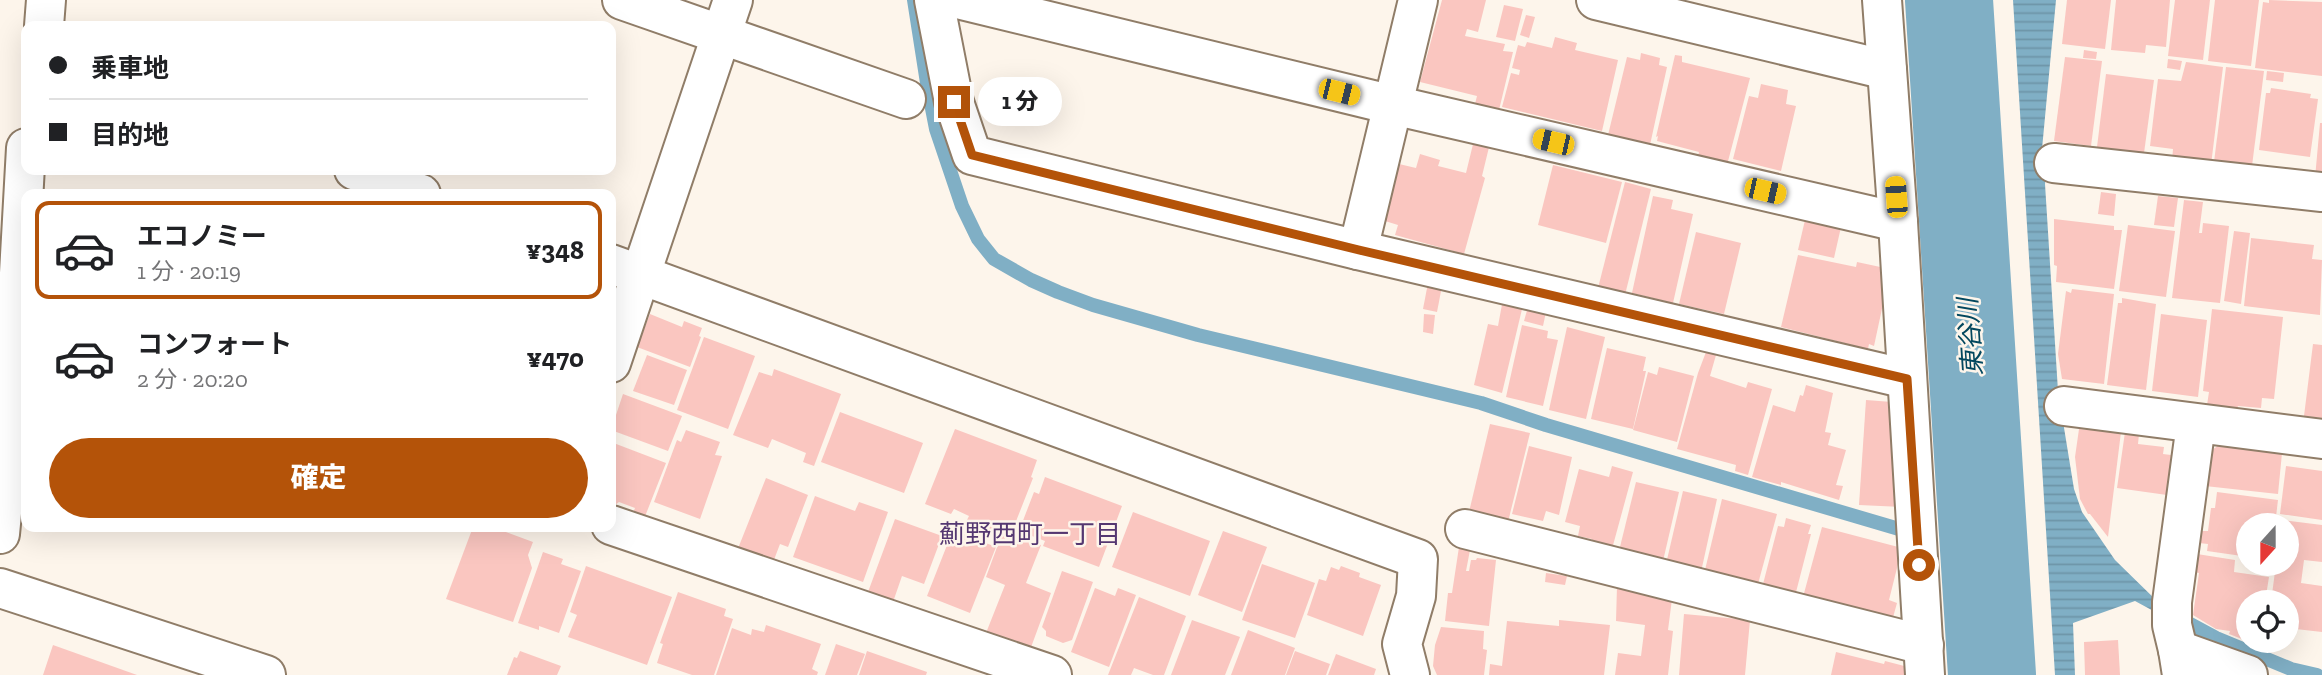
<!DOCTYPE html>
<html lang="ja">
<head>
<meta charset="utf-8">
<style>
  body { margin:0; font-family:"Zilla Slab","Noto Sans JP",serif; background:#f2f2f2; color:#202124; height:100vh; display:flex; flex-direction:column; font-size:26px; white-space:nowrap }
  * { box-sizing:border-box; margin:0 }
  p { font-size:23px; color:#757577 }
  .icon { flex:none; width:38px; height:38px; fill:none; stroke:currentColor; stroke-width:2; stroke-linecap:round; stroke-linejoin:round }
  .map { position:relative; flex:1; overflow:hidden }
  .drawer { position:absolute; left:21px; top:189px; width:595px; height:343px; display:flex; flex-direction:column; background:#fff; border-radius:14px; box-shadow:0 7px 28px #0002 }
  .drawer>* { flex:none }
  .hud { position:absolute; left:21px; top:21px; width:595px; height:154px; border-radius:14px; box-shadow:0 7px 28px #0002; display:grid; align-content:center; height:154px; padding:0 28px; background:#fff }
  .needle { width:46px; rotate:201deg }
  .controls { position:absolute; left:2236px; top:513px; display:grid; gap:14px }
  .controls a { display:grid; place-items:center; width:63px; height:63px; border-radius:50%; background:#fff; box-shadow:0 7px 28px #0002; font-size:35px }
  .end { position:absolute; width:32px; height:32px; margin:-16px; border:9px solid #b45309; background:#fff; box-shadow:0 0 0 4px #fff }
  .from { border-radius:50% }
  .bubble { position:absolute; height:49px; border-radius:24px; background:#fff; box-shadow:0 7px 28px #0002; font-size:23px; font-weight:800; line-height:49px; text-align:center }
  .car { position:absolute; width:21px; height:42px; margin:-21px -10px; border-radius:9px; box-shadow:0 0 5px 2px #0007; background:linear-gradient(#f5c518 24%,#345 0 40%,#f5c518 0 76%,#345 0 86%,#f5c518 0) }
  .hud b { display:flex; align-items:center; gap:24px; height:66px; font-size:26px }
  .hud b+b { border-top:2px solid #e0e0e0 }
  .hud i { width:18px; height:18px; background:#202124 }
  ul { padding:12px 0 0; list-style:none }
  li { display:flex; align-items:center; gap:21px; height:98px; margin:0 14px 10px; padding:0 14px; border:4px solid transparent; border-radius:14px }
  li div { flex:1 }
  li b { display:block; font-size:26px }
  li em { font-style:normal; font-weight:800 }
  li.on { border-color:#b45309 }
  li>.icon { width:63px; height:63px; stroke-width:1.5 }
  .cta { display:flex; gap:14px; margin-top:auto; padding:14px 28px }
  .cta a { flex:1; height:80px; border-radius:42px; background:#b45309; color:#fff; font-size:28px; font-weight:800; line-height:80px; text-align:center }
  .map>svg:first-child { display:block }
  .water { fill:url(#water-rules) }
  .lines { fill:none; stroke-linecap:round; stroke-linejoin:round }
  .stream { stroke:#80afc5; stroke-width:14 }
  .river { stroke:#80afc5; stroke-width:88 }
  .building { fill:#fac6c0 }
  .minor-casing { stroke:#907d68; stroke-width:42 }
  .minor { stroke:#fff; stroke-width:38 }
  .route { stroke:#b45309; stroke-width:9 }
  .labels { text-anchor:middle; dominant-baseline:central; stroke-width:5; stroke-linejoin:round; paint-order:stroke }
  .water-label { font-size:26px; font-style:italic; fill:#03475e; stroke:#fdf5eb }
  .neighbourhood-label { font-size:26px; fill:#543771; stroke:#fdf5eb }
</style>
</head>
<body>
<div class="map">
<svg width="2322" height="675" viewBox="0 0 2322 675">
  <defs>
    <pattern id="water-rules" width="6" height="5" patternUnits="userSpaceOnUse" patternTransform="scale(1.75)"><rect width="6" height="5" fill="#80afc5"/><path d="M0 2.5h6" fill="none" stroke="#6e95a8"/></pattern>
  </defs>
  <rect width="100%" height="100%" fill="#fdf5eb"/>
  <polygon class="water" points="2013,0 2056,0 2042,149 2048,152 2045,184 2058,391 2074,489 2082,512 2115,560 2159,603 2159,614 2135,601 2073,623 2075,675 2055,675"/>
  <g class="lines">
    <g class="stream">
      <polyline points="914,0 927,83 936,129 962,206 978,239 994,259 1031,280 1058,292 1093,305 1198,335 1481,403 1546,425 1899,529"/>
      <polyline points="2177,617 2216,638 2291,669 2317,675"/>
    </g>
    <polyline class="river" points="1949,0 1992,675"/>
  </g>
  <g class="building">
    <polygon points="1442,0 1486,0 1478,32 1467,29 1465,36 1505,44 1503,51 1513,52 1499,110 1475,104 1477,96 1420,82"/>
    <polygon points="2067,0 2111,0 2105,49 2062,44"/>
    <polygon points="2116,0 2170,0 2166,47 2146,45 2145,53 2111,50"/>
    <polygon points="2175,0 2210,0 2203,60 2168,56"/>
    <polygon points="2215,0 2259,0 2251,66 2208,61"/>
    <polygon points="2269,0 2322,2 2322,76 2255,68 2263,2 2269,3"/>
    <polygon points="1504,5 1523,9 1515,41 1496,37"/>
    <polygon points="1526,15 1535,17 1529,38 1520,35"/>
    <polygon points="1555,37 1577,43 1575,50 1618,60 1602,131 1502,107 1511,73 1519,75 1520,70 1512,68 1518,45 1525,47 1527,42 1552,48"/>
    <polygon points="2084,50 2097,52 2096,59 2083,58"/>
    <polygon points="1641,53 1660,58 1659,65 1667,67 1650,145 1608,135 1627,57 1640,60"/>
    <polygon points="1675,55 1682,56 1682,62 1750,78 1727,165 1698,156 1699,152 1657,141 1658,136 1656,137"/>
    <polygon points="2065,57 2102,61 2091,146 2054,141"/>
    <polygon points="2168,59 2182,61 2180,70 2167,68"/>
    <polygon points="2186,62 2223,67 2211,165 2172,161 2173,149 2150,146 2158,79 2181,81"/>
    <polygon points="2226,67 2264,71 2252,166 2214,162"/>
    <polygon points="2267,71 2284,73 2283,82 2266,80"/>
    <polygon points="2106,74 2154,80 2144,153 2097,147"/>
    <polygon points="1761,84 1788,90 1786,104 1796,106 1781,171 1733,159 1749,96 1758,98"/>
    <polygon points="2271,88 2311,94 2310,98 2318,99 2310,157 2259,150 2266,93 2270,93"/>
    <polygon points="2320,123 2322,123 2322,179 2315,178"/>
    <polygon points="1474,140 1490,143 1482,176 1485,178 1464,254 1395,235 1398,225 1385,221 1399,164 1416,168 1420,154 1440,160 1438,166 1466,173"/>
    <polygon points="1553,165 1622,182 1606,243 1538,225"/>
    <polygon points="1625,182 1651,189 1625,295 1598,288"/>
    <polygon points="2101,192 2116,194 2114,216 2098,214"/>
    <polygon points="1653,196 1673,200 1671,209 1693,214 1673,303 1632,293"/>
    <polygon points="2158,196 2178,198 2174,227 2154,225"/>
    <polygon points="2184,200 2203,202 2199,233 2202,233 2203,223 2229,226 2220,303 2172,298"/>
    <polygon points="2054,219 2114,226 2114,230 2122,230 2114,289 2056,282 2057,266 2054,265"/>
    <polygon points="1805,220 1841,227 1834,258 1798,250"/>
    <polygon points="2128,225 2175,231 2166,297 2119,291"/>
    <polygon points="2234,231 2250,233 2241,304 2224,301"/>
    <polygon points="1696,232 1741,243 1724,314 1679,304"/>
    <polygon points="2251,238 2314,245 2312,259 2322,260 2320,315 2244,306"/>
    <polygon points="1798,255 1856,267 1857,262 1885,268 1886,271 1882,290 1886,290 1874,346 1869,344 1868,349 1781,327"/>
    <polygon points="1428,283 1442,286 1437,312 1423,309"/>
    <polygon points="2072,289 2114,294 2104,384 2062,379 2058,354 2066,291 2071,293"/>
    <polygon points="2122,298 2156,304 2146,390 2107,385 2118,303 2122,303"/>
    <polygon points="1503,299 1523,305 1502,393 1474,385 1488,324 1498,326"/>
    <polygon points="1528,307 1546,312 1543,326 1524,321"/>
    <polygon points="2212,309 2283,317 2274,399 2262,398 2261,408 2238,406 2237,409 2207,405 2209,392 2203,391"/>
    <polygon points="650,314 682,327 684,321 702,328 699,336 701,337 690,367 637,347"/>
    <polygon points="1424,314 1435,315 1433,334 1423,332"/>
    <polygon points="2161,314 2207,320 2198,397 2152,391"/>
    <polygon points="1522,325 1548,331 1547,338 1558,340 1543,406 1506,397"/>
    <polygon points="1567,327 1605,337 1586,419 1549,410"/>
    <polygon points="704,337 755,356 728,429 677,410"/>
    <polygon points="2313,344 2322,345 2322,418 2304,416"/>
    <polygon points="1607,348 1646,357 1643,371 1646,371 1633,429 1591,419"/>
    <polygon points="1706,352 1716,355 1710,376 1746,388 1748,382 1772,389 1748,475 1735,471 1736,465 1677,449 1698,373"/>
    <polygon points="647,355 687,370 674,405 633,391"/>
    <polygon points="1659,367 1694,376 1677,442 1633,430 1648,372 1657,375"/>
    <polygon points="774,369 841,394 814,466 803,462 806,453 772,439 768,448 733,435 759,372 772,376"/>
    <polygon points="1806,385 1833,393 1825,432 1831,433 1828,445 1846,450 1836,485 1843,486 1839,500 1781,482 1781,485 1752,477 1773,405 1795,412 1800,395 1803,396"/>
    <polygon points="623,394 682,416 668,451 611,430"/>
    <polygon points="1866,400 1892,402 1902,507 1859,505"/>
    <polygon points="840,412 923,443 904,493 821,462"/>
    <polygon points="1490,424 1530,433 1508,522 1469,512"/>
    <polygon points="955,429 1037,460 1031,477 1033,478 1013,529 1010,529 1009,533 1041,545 1026,583 1051,593 1030,650 986,633 1005,585 986,577 1003,531 1000,529 998,535 986,530 988,527 967,520 969,516 954,509 951,514 925,504"/>
    <polygon points="2079,429 2121,432 2108,537 2090,514 2088,514 2080,499 2075,457"/>
    <polygon points="686,430 720,442 715,455 722,456 700,519 654,502 677,440 681,442"/>
    <polygon points="2125,432 2139,434 2138,444 2164,447 2163,454 2171,455 2167,495 2117,488"/>
    <polygon points="611,442 666,463 644,519 632,515 635,508 619,502 611,508"/>
    <polygon points="2219,445 2282,453 2278,494 2205,486 2208,453"/>
    <polygon points="1529,446 1572,457 1559,515 1546,511 1543,521 1512,514"/>
    <polygon points="1612,466 1633,472 1612,549 1591,543 1592,539 1578,536 1580,526 1565,522 1579,469 1609,477"/>
    <polygon points="2286,466 2322,471 2322,520 2280,514"/>
    <polygon points="1045,477 1122,506 1099,567 1043,546 1045,541 1019,531 1034,492 1039,494"/>
    <polygon points="766,478 808,495 788,547 780,544 772,565 737,551"/>
    <polygon points="1636,482 1679,492 1663,561 1619,551"/>
    <polygon points="1683,491 1717,499 1701,572 1666,564"/>
    <polygon points="2217,492 2278,500 2275,525 2249,525 2249,557 2207,551 2208,544 2199,543 2200,531 2208,531 2211,508 2215,508"/>
    <polygon points="815,496 855,511 859,502 888,512 863,582 793,557"/>
    <polygon points="1722,499 1777,514 1758,584 1705,570"/>
    <polygon points="1133,512 1210,541 1190,596 1112,567"/>
    <polygon points="1786,518 1811,525 1808,534 1811,534 1795,596 1762,588 1778,526 1784,527"/>
    <polygon points="895,519 942,536 924,584 902,576 893,602 868,592"/>
    <polygon points="2281,520 2322,525 2322,562 2304,560 2301,583 2322,586 2322,632 2287,628 2287,602 2271,602 2276,564 2287,564 2287,525 2280,525"/>
    <polygon points="473,527 492,527 533,542 528,555 532,568 513,622 446,599"/>
    <polygon points="1822,527 1902,548 1889,600 1897,603 1892,621 1803,597"/>
    <polygon points="953,530 996,547 970,613 927,596"/>
    <polygon points="1223,531 1267,547 1242,612 1198,595"/>
    <polygon points="1459,547 1470,550 1466,571 1469,571 1471,560 1476,560 1477,558 1496,560 1489,626 1445,621 1448,593 1452,593"/>
    <polygon points="543,552 563,559 561,564 581,571 559,633 539,626 539,630 518,623"/>
    <polygon points="2197,554 2235,560 2234,572 2269,577 2265,602 2249,602 2249,640 2260,640 2260,646 2229,634 2230,631 2216,629 2193,615 2199,573 2194,572"/>
    <polygon points="1262,564 1315,583 1295,638 1242,620"/>
    <polygon points="586,566 672,597 647,665 568,637 577,615 570,612"/>
    <polygon points="1341,566 1360,573 1359,577 1381,585 1363,636 1307,615 1319,579 1326,581 1331,567 1339,570"/>
    <polygon points="1062,571 1093,582 1072,640 1063,643 1046,636 1046,631 1042,627"/>
    <polygon points="1546,573 1567,576 1565,585 1545,582"/>
    <polygon points="1617,586 1672,599 1668,630 1673,631 1668,675 1615,675 1618,653 1641,656 1645,625 1616,621"/>
    <polygon points="1095,588 1115,596 1118,588 1136,595 1109,667 1071,652"/>
    <polygon points="678,592 726,609 724,616 733,619 714,675 692,675 657,663 663,644 660,643"/>
    <polygon points="1139,597 1186,616 1164,675 1153,675 1134,668 1131,675 1108,675"/>
    <polygon points="1684,614 1750,620 1745,675 1679,675"/>
    <polygon points="1192,620 1240,637 1225,675 1171,675"/>
    <polygon points="1559,620 1610,625 1604,675 1489,675 1490,664 1502,666 1507,621 1559,626"/>
    <polygon points="766,625 821,644 812,669 818,672 817,675 716,675 732,628 751,635 752,629 764,632"/>
    <polygon points="1441,627 1484,631 1483,649 1487,650 1484,675 1437,675 1433,666 1435,645"/>
    <polygon points="1248,630 1295,648 1285,675 1231,675"/>
    <polygon points="2118,640 2120,675 2085,675 2084,642"/>
    <polygon points="836,644 865,654 857,675 825,675"/>
    <polygon points="53,645 137,675 43,675"/>
    <polygon points="520,651 561,666 557,675 507,675 514,657 517,658"/>
    <polygon points="867,651 927,672 926,675 859,675"/>
    <polygon points="1295,651 1330,664 1326,675 1286,675"/>
    <polygon points="1836,652 1884,664 1885,661 1912,668 1910,675 1831,675"/>
    <polygon points="1336,654 1376,669 1374,675 1328,675"/>
  </g>
  <g class="lines">
    <defs>
      <g id="minor">
        <polyline points="622,0 906,99"/>
        <polyline points="934,0 954,102 972,155 1358,250 1907,379"/>
        <polyline points="962,0 1393,105 1898,222"/>
        <polyline points="1596,0 1887,70"/>
        <polyline points="1882,0 1898,222 1925,675"/>
        <polyline points="44,26 46,0"/>
        <polyline points="2054,163 2322,192"/>
        <polyline points="354,170 421,194"/>
        <polyline points="1358,250 1418,0"/>
        <polyline points="611,264 1418,559 1416,596 1402,644 1410,675"/>
        <polyline points="611,363 733,0"/>
        <polyline points="2064,406 2322,439"/>
        <polyline points="611,525 1052,675"/>
        <polyline points="1465,529 1924,645"/>
        <polyline points="0,534 16,366 16,327 26,148"/>
        <polyline points="0,588 266,675"/>
        <polyline points="2178,650 2172,625 2172,602 2196,424"/>
        <polyline points="2182,675 2178,650 2248,675"/>
      </g>
    </defs>
    <use href="#minor" class="minor-casing"/>
    <use href="#minor" class="minor"/>
  </g>
  <g class="lines">
    <polyline class="route" points="954,102 972,155 1359,250 1907,379 1919,565"/>
  </g>
  <g class="labels">
    <g class="water-label">
      <text transform="translate(1970 337) rotate(-94)">東谷川</text>
    </g>
    <g class="neighbourhood-label">
      <text x="1030" y="534">薊野西町一丁目</text>
    </g>
  </g>
</svg>
<div class="controls">
<a><svg class="needle" viewBox="-14 -14 28 28"><path d="M0-13l5 13h-10z" fill="#e53935"/><path d="M0 13l5-13h-10z" fill="#757577"/></svg></a>
<a><svg class="icon" aria-label="locate" viewBox="0 0 24 24"><circle cx="12" cy="12" r="6"/><path d="M12 2v4M12 18v4M2 12h4M18 12h4"/></svg></a>
</div>
<i class="end from" style="left:1919px;top:565px"></i>
<i class="end" style="left:954px;top:102px"></i>
<div class="bubble" style="left:978px;top:77px;width:84px">1 分</div>
<i class="car" style="left:1339px;top:92px;rotate:104deg"></i>
<i class="car" style="left:1553px;top:142px;rotate:283deg"></i>
<i class="car" style="left:1765px;top:191px;rotate:103deg"></i>
<i class="car" style="left:1896px;top:197px;rotate:356deg"></i>
<div class="hud">
<b><i class="from"></i>乗車地</b>
<b><i></i>目的地</b>
</div>
<section class="drawer">
<ul>
<li class="on"><svg class="icon" aria-label="car" viewBox="0 0 24 24"><path d="M5 17H2v-5l4-1 3-4h7l3 4 3 1v5h-3M9 17h6M6 11h13"/><circle cx="7" cy="17" r="2"/><circle cx="17" cy="17" r="2"/></svg><div><b>エコノミー</b><p>1 分 · 20:19</p></div><em>¥348</em></li>
<li><svg class="icon" aria-label="car" viewBox="0 0 24 24"><path d="M5 17H2v-5l4-1 3-4h7l3 4 3 1v5h-3M9 17h6M6 11h13"/><circle cx="7" cy="17" r="2"/><circle cx="17" cy="17" r="2"/></svg><div><b>コンフォート</b><p>2 分 · 20:20</p></div><em>¥470</em></li>
</ul>
<div class="cta"><a>確定</a></div>
</section>
</div>
</body>
</html>
